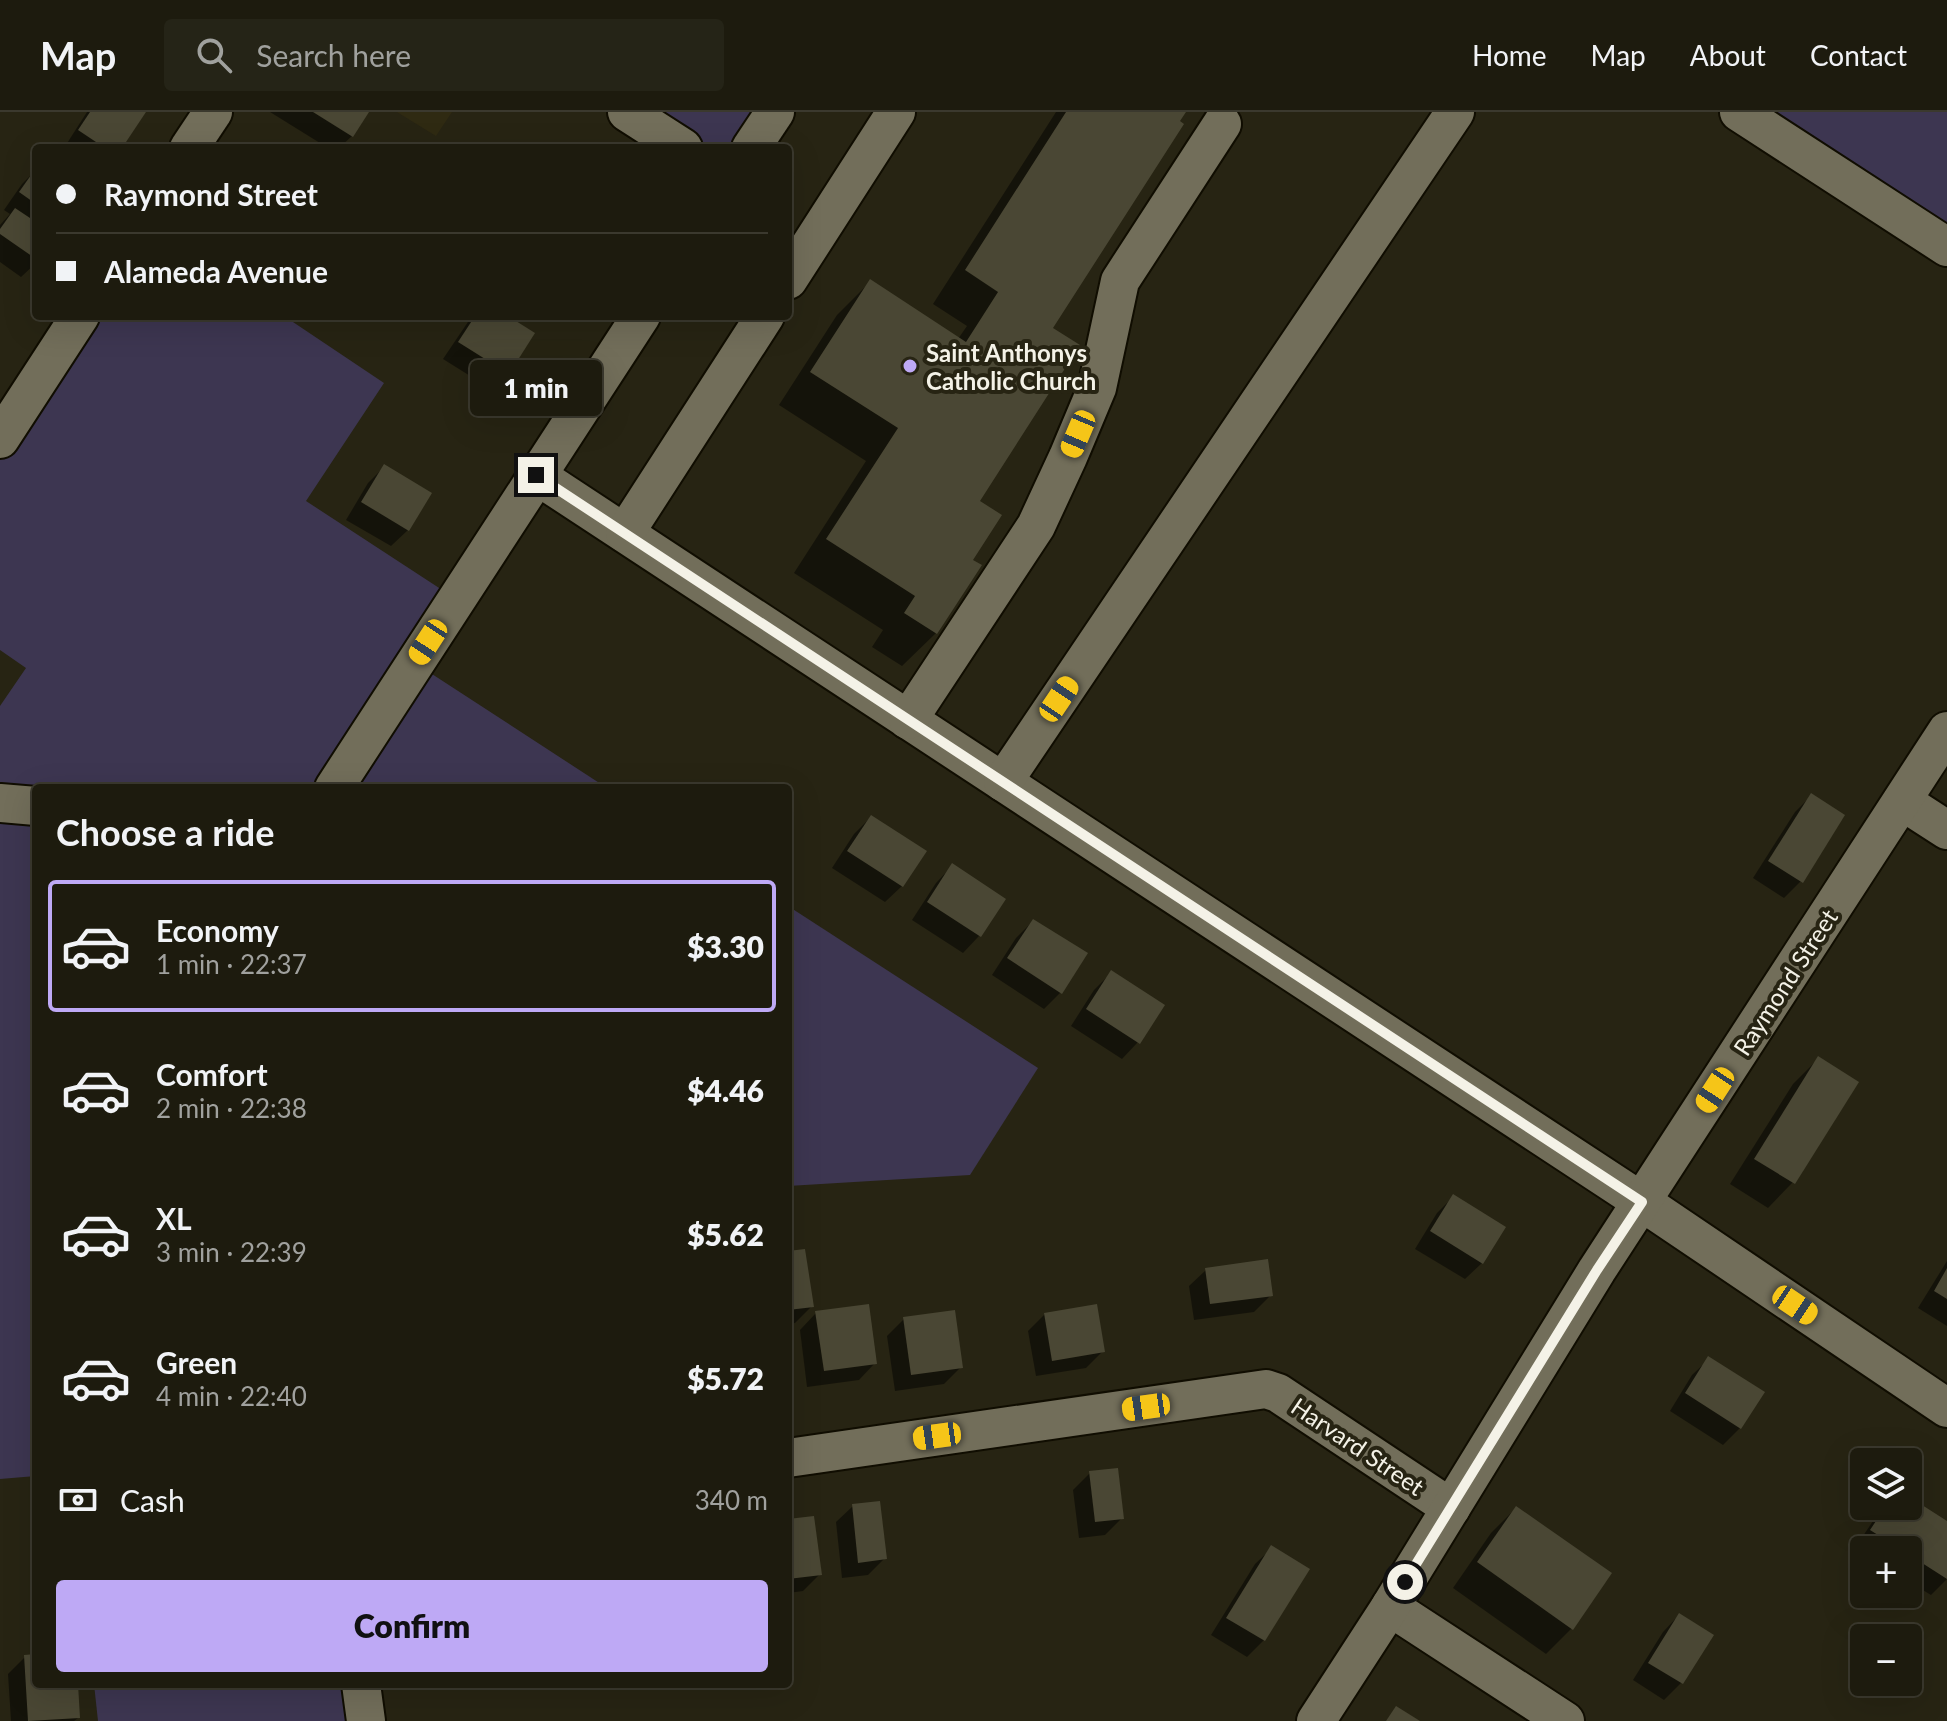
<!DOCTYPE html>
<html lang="en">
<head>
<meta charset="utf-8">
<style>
  body { margin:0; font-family:Lato,sans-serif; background:#252417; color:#f1f3f6; height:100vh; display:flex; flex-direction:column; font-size:30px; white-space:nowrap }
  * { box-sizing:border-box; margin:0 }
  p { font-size:26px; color:#a0a19e }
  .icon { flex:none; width:44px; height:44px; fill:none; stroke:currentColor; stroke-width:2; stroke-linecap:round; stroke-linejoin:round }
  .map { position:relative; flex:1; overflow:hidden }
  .side { position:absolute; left:32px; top:672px; width:760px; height:904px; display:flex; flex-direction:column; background:#1d1b0e; border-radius:8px; box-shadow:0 8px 32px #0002,0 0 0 2px #3b392e }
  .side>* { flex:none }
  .banner { position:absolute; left:32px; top:32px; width:760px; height:176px; border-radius:8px; box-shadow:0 8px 32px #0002,0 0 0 2px #3b392e; display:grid; align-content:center; height:176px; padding:0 24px; background:#1d1b0e }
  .fabs { position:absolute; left:1850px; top:1336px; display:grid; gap:16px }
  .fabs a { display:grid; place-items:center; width:72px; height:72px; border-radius:8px; background:#1d1b0e; box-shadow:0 8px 32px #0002,0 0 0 2px #3b392e; font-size:40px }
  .end { position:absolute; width:36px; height:36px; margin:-18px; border:10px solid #f4f2e7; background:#111; box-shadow:0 0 0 4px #111 }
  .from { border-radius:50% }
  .bubble { position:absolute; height:56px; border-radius:8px; background:#1d1b0e; box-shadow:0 8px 32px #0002,0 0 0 2px #3b392e; font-size:26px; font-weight:800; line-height:56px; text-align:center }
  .car { position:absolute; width:24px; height:48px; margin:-24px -12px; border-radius:10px; box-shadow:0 0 6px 2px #0007; background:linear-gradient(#f5c518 24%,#345 0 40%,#f5c518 0 76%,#345 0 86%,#f5c518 0) }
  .banner b { display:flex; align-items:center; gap:28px; height:76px; font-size:30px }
  .banner b+b { border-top:2px solid #3b392e }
  .banner i { width:20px; height:20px; background:#f1f3f6 }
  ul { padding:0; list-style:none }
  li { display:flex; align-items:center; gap:24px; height:132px; margin:0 16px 12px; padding:0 8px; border:4px solid transparent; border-radius:8px }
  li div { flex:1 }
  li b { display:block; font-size:30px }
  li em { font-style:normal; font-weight:800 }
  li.on { border-color:#bea9f5 }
  li>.icon { width:72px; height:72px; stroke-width:1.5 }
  h2 { padding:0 24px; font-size:36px; line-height:96px }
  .pay { display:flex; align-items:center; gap:20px; height:88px; padding:0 24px; font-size:30px }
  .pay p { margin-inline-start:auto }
  .cta { display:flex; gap:16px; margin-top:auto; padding:16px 24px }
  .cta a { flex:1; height:92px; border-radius:8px; background:#bea9f5; color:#111; font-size:32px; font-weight:800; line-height:92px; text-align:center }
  header { display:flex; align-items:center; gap:48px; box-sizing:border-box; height:112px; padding:0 40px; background:#1d1b0e; border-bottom:2px solid #3b392e }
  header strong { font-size:38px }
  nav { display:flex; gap:44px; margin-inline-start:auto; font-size:28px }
  .search { width:560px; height:72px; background:#252417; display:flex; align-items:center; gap:20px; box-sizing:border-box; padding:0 28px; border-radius:8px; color:#a0a19e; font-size:30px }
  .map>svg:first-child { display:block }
  .built { fill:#2f2a12 }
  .green { fill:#3d3651 }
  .shadow { fill:#0007 }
  .building { fill:#4a4734 }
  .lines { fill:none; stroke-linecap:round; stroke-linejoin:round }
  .minor-casing { stroke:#100d01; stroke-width:42 }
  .minor { stroke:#726e5a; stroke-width:38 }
  .route { stroke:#f4f2e7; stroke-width:10 }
  .poi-dot { fill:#bea9f5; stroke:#272413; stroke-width:3 }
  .labels { text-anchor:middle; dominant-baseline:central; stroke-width:8; stroke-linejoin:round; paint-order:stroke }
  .poi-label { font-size:24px; font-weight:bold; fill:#f4f2e7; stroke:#272413; text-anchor:start }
  .street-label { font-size:24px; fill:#f4f2e7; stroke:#272413 }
</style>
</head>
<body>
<header>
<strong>Map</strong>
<div class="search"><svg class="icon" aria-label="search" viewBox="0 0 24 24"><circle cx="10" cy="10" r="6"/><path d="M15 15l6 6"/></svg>Search here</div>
<nav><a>Home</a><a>Map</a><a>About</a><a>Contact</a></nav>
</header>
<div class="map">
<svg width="1947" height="1609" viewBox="0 0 1947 1609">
  <rect width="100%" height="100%" fill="#272413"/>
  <polygon class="built" points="397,0 452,0 436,24"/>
  <g class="green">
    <polygon points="627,0 775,0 751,36 683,36"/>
    <polygon points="1739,0 1947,0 1947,135"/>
    <polygon points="80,204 284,204 384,271 306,389 456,487 415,551 607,676 36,676 36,1364 0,1367 0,594 26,556 0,538 0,327"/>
    <polygon points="788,794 1038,956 970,1063 788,1074"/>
    <polygon points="94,1572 361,1572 366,1609 98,1609"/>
  </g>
  <g class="shadow">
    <polygon points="87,0 144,0 119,36 64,36"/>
    <polygon points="270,0 366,0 352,24 339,36 328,36"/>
    <polygon points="1056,0 1183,0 1050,217 977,390 971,448 979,454 936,521 902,554 872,535 883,518 794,461 866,349 779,293 837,203 870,170 958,227 967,214 933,192"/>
    <polygon points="36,58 36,151 21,165 0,150 0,113 10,102 4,98 22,72"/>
    <polygon points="472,204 513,204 510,207 507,260 491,277 443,247"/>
    <polygon points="384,355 408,418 391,434 346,408 368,371"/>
    <polygon points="1811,684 1801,769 1784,786 1753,766 1795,700"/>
    <polygon points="871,705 902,774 885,790 832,756 854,722"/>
    <polygon points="952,754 1003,787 979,824 963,841 912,808 936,771"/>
    <polygon points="1033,809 1061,880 1044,897 992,863 1016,826"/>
    <polygon points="1111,861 1138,930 1122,947 1071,914 1094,878"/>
    <polygon points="1818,947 1793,1070 1768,1096 1730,1072 1793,972"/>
    <polygon points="1454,1084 1482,1151 1465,1167 1415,1137 1437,1101"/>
    <polygon points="788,1141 812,1194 795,1211 788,1212"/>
    <polygon points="1947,1149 1947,1214 1918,1196"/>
    <polygon points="1206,1158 1271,1183 1254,1200 1194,1208 1189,1174"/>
    <polygon points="816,1201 875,1251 859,1268 807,1275 800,1218"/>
    <polygon points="1045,1202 1103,1239 1086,1256 1036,1264 1028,1219"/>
    <polygon points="904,1207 961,1255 944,1272 895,1279 887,1224"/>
    <polygon points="1709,1247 1740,1316 1723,1333 1670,1299 1692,1263"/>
    <polygon points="1090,1361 1122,1406 1105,1423 1079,1426 1073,1378"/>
    <polygon points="1908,1387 1947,1411 1947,1467 1931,1483 1908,1469 1908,1438 1864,1438 1864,1441 1855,1436 1883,1394 1908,1394"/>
    <polygon points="853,1394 885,1446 868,1463 842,1466 836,1410"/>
    <polygon points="1516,1396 1572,1516 1546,1542 1453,1476 1491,1421"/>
    <polygon points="788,1409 820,1462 803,1479 788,1481"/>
    <polygon points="1272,1436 1307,1458 1264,1528 1247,1545 1211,1523 1255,1452"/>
    <polygon points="1679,1503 1711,1523 1681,1571 1664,1588 1633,1568 1663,1520"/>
    <polygon points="36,1544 36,1572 76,1572 78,1606 74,1609 11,1609 8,1562 25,1545"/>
  </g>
  <g class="building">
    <polygon points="90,0 146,0 122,36 105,36 78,18"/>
    <polygon points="313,0 369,0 353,25"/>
    <polygon points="1066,0 1186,0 1180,9 1184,12 1053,216 1080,233 980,389 1002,403 973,448 982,453 937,522 904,501 915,484 826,427 898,316 810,260 870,167 966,230 998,180 965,158"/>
    <polygon points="36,56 36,92 19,80"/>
    <polygon points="15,96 36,110 36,147 0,122 0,117"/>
    <polygon points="475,204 508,204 535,221 509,262 458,230"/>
    <polygon points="384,352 432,381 409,419 361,390"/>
    <polygon points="1811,681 1845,703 1803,771 1768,749"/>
    <polygon points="871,703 927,739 903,775 847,739"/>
    <polygon points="952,751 1006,787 981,825 927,790"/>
    <polygon points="1033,807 1088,841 1062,882 1007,846"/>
    <polygon points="1111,858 1165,893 1140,932 1086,897"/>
    <polygon points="1818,944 1859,970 1795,1072 1754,1047"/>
    <polygon points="1453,1082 1506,1115 1483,1152 1430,1119"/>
    <polygon points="805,1137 814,1195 788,1198 788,1139"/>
    <polygon points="1268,1147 1273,1184 1210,1192 1205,1156"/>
    <polygon points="1947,1156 1947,1187 1934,1179"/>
    <polygon points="869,1192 877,1252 824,1259 815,1199"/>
    <polygon points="1097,1192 1105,1240 1052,1249 1044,1201"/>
    <polygon points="955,1198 963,1256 911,1263 903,1205"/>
    <polygon points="1708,1244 1765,1280 1741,1317 1685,1281"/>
    <polygon points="1118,1356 1124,1407 1095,1410 1089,1359"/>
    <polygon points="1908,1384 1947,1409 1947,1467 1908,1442 1908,1438 1902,1438 1870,1418 1886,1394 1908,1394"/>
    <polygon points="880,1389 887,1447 858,1451 852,1392"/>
    <polygon points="1516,1394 1612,1461 1573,1518 1477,1450"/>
    <polygon points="814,1404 822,1463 788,1467 788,1407"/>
    <polygon points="1271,1433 1310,1457 1265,1529 1226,1506"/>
    <polygon points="1679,1501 1714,1523 1683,1572 1648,1551"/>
    <polygon points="36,1542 36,1572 78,1572 80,1606 28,1609 24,1543"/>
    <polygon points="1396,1594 1420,1609 1386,1609"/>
  </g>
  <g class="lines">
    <defs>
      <g id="minor">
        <polyline points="627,0 683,36"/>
        <polyline points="1739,0 1947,135"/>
        <polyline points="189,36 213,0"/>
        <polyline points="751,36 775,0"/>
        <polyline points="788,168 896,0"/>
        <polyline points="0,327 80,204"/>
        <polyline points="536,363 1642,1090 1947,1296"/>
        <polyline points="625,421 765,204"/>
        <polyline points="908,608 1036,414 1068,345 1097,276 1120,169 1222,12"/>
        <polyline points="1003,670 1455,0"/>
        <polyline points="334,676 641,204"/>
        <polyline points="1902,689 1947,718"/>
        <polyline points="0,691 36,694"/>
        <polyline points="788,1346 1266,1277 1278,1281 1451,1396"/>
        <polyline points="1390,1495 1565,1609"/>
        <polyline points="361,1572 366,1609"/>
        <polyline points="1316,1609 1390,1495 1597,1158 1947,619"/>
      </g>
    </defs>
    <use href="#minor" class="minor-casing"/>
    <use href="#minor" class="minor"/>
  </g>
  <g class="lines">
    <polyline class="route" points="536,363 1642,1090 1597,1158 1405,1470"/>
  </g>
  <circle class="poi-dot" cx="910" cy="254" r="8"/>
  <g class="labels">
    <g class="poi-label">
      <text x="926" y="240">Saint Anthonys<tspan x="926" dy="28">Catholic Church</tspan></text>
    </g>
    <g class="street-label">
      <text transform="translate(1785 870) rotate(-57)">Raymond Street</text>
      <text transform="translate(1358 1334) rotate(34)">Harvard Street</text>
    </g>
  </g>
</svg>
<div class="fabs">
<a><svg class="icon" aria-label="layers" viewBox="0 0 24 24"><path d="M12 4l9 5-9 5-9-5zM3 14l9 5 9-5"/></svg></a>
<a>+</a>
<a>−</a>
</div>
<i class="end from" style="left:1405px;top:1470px"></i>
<i class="end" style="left:536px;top:363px"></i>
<div class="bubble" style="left:470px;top:248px;width:132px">1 min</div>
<i class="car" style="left:1078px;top:322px;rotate:203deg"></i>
<i class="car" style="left:428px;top:530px;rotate:213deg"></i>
<i class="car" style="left:1059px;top:587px;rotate:34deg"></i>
<i class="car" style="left:1715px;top:978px;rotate:213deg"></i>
<i class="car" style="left:1795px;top:1193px;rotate:124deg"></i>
<i class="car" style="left:1146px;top:1295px;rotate:262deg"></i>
<i class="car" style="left:937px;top:1324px;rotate:262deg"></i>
<div class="banner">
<b><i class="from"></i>Raymond Street</b>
<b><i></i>Alameda Avenue</b>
</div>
<section class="side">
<h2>Choose a ride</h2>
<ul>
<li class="on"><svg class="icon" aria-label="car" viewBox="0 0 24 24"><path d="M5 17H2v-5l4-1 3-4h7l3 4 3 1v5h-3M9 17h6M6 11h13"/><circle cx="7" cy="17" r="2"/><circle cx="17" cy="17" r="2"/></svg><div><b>Economy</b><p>1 min · 22:37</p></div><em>$3.30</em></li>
<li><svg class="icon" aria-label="car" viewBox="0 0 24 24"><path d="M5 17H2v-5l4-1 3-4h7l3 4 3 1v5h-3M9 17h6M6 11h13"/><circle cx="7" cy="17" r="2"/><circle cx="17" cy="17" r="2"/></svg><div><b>Comfort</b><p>2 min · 22:38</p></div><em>$4.46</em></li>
<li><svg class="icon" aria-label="car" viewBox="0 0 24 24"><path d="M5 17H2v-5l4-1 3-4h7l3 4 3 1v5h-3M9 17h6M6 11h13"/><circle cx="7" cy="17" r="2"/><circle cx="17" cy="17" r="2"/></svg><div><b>XL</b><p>3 min · 22:39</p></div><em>$5.62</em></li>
<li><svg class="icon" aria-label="car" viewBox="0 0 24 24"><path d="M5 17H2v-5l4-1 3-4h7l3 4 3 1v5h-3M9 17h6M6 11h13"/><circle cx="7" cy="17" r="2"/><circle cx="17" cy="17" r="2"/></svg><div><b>Green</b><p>4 min · 22:40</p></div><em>$5.72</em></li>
</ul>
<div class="pay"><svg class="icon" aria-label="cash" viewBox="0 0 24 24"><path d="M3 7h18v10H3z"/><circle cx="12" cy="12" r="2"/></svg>Cash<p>340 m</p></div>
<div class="cta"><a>Confirm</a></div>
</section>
</div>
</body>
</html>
